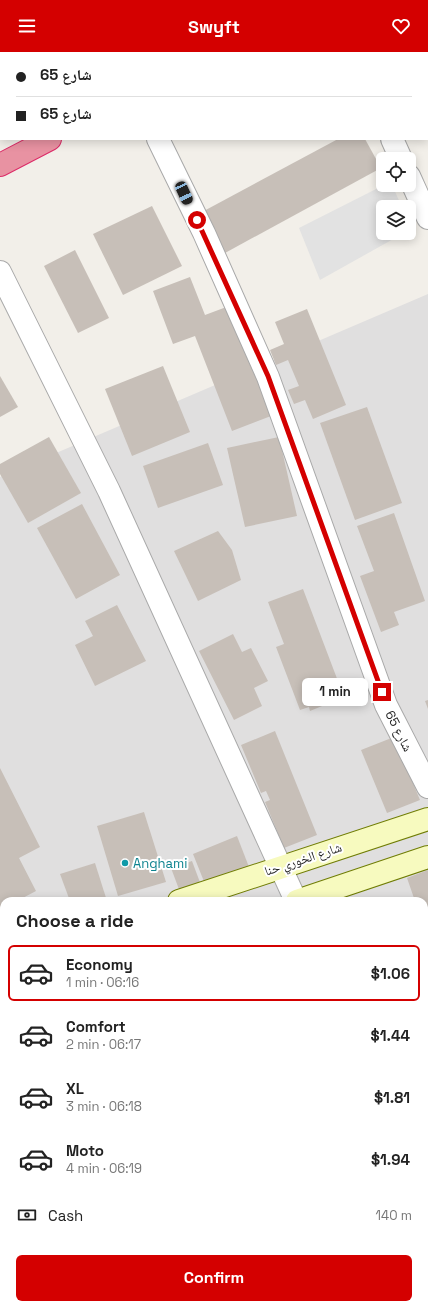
<!DOCTYPE html>
<html lang="en">
<head>
<meta charset="utf-8">
<style>
  body { margin:0; font-family:"Space Grotesk","Noto Naskh Arabic",sans-serif; background:#f6f6f6; color:#222; height:100vh; display:flex; flex-direction:column; font-size:15px; white-space:nowrap }
  * { box-sizing:border-box; margin:0 }
  p { font-size:13px; color:#767676 }
  .icon { flex:none; width:22px; height:22px; fill:none; stroke:currentColor; stroke-width:2; stroke-linecap:round; stroke-linejoin:round }
  .map { position:relative; flex:1; overflow:hidden }
  .sheet { position:absolute; left:0px; top:845px; width:428px; height:412px; display:flex; flex-direction:column; background:#fff; border-radius:12px 12px 0 0; box-shadow:0 2px 10px #0003 }
  .sheet>* { flex:none }
  .guide { position:absolute; left:0px; top:0px; width:428px; height:88px; box-shadow:0 2px 10px #0003; display:grid; align-content:center; height:88px; padding:0 16px; background:#fff }
  .buttons { position:absolute; left:376px; top:100px; display:grid; gap:8px }
  .buttons a { display:grid; place-items:center; width:40px; height:40px; border-radius:6px; background:#fff; box-shadow:0 2px 10px #0003; font-size:20px }
  .end { position:absolute; width:18px; height:18px; margin:-9px; border:5px solid #d40000; background:#fff; box-shadow:0 0 0 2px #fff }
  .from { border-radius:50% }
  .bubble { position:absolute; height:28px; border-radius:6px; background:#fff; box-shadow:0 2px 10px #0003; font-size:13px; font-weight:600; line-height:28px; text-align:center }
  .car { position:absolute; width:12px; height:24px; margin:-12px -6px; border-radius:5px; box-shadow:0 0 3px 1px #0007; background:linear-gradient(#222 24%,#8ab4d8 0 40%,#222 0 76%,#8ab4d8 0 86%,#222 0) }
  .guide b { display:flex; align-items:center; gap:14px; height:38px; font-size:15px }
  .guide b+b { border-top:1px solid #e0e0e0 }
  .guide i { width:10px; height:10px; background:#222 }
  ul { padding:0; list-style:none }
  li { display:flex; align-items:center; gap:12px; height:56px; margin:0 8px 6px; padding:0 8px; border:2px solid transparent; border-radius:6px }
  li div { flex:1 }
  li b { display:block; font-size:15px }
  li em { font-style:normal; font-weight:600 }
  li.on { border-color:#d40000 }
  li>.icon { width:36px; height:36px; stroke-width:1.5 }
  h2 { padding:0 16px; font-size:18px; line-height:48px }
  .pay { display:flex; align-items:center; gap:10px; height:44px; padding:0 16px; font-size:15px }
  .pay p { margin-inline-start:auto }
  .primary-button { display:flex; gap:8px; margin-top:auto; padding:8px 16px }
  .primary-button a { flex:1; height:46px; border-radius:6px; background:#d40000; color:#fff; font-size:16px; font-weight:600; line-height:46px; text-align:center }
  header { display:flex; justify-content:space-between; align-items:center; height:52px; padding:0 16px; background:#d40000; color:#fff; font-size:18px; font-weight:600 }
  .map>svg:first-child { display:block }
  .residential { fill:#e0dfdf; fill-rule:evenodd }
  .parking { fill:#e2e2e2 }
  .building { fill:#c7bfb8 }
  .lines { fill:none; stroke-linecap:round; stroke-linejoin:round }
  .lane-casing { stroke:#a9a9a9; stroke-width:15 }
  .street-casing { stroke:#a9a9a9; stroke-width:24 }
  .secondary-casing { stroke:#707d05; stroke-width:24 }
  .highway-casing { stroke:#dc2a67; stroke-width:24 }
  .lane { stroke:#fff; stroke-width:13 }
  .street { stroke:#fff; stroke-width:22 }
  .secondary { stroke:#f7fabf; stroke-width:22 }
  .highway { stroke:#e892a2; stroke-width:22 }
  .route { stroke:#d40000; stroke-width:5 }
  .culture-dot { fill:#0f9aa8; stroke:#fff; stroke-width:1.5 }
  .labels { text-anchor:middle; dominant-baseline:central; stroke-width:4; stroke-linejoin:round; paint-order:stroke }
  .street-label { font-size:13px; fill:#222; stroke:#fff }
  .culture-label { font-size:13px; fill:#0d838f; stroke:#fff; text-anchor:start }
</style>
</head>
<body>
<header><svg class="icon" aria-label="menu" viewBox="0 0 24 24"><path d="M4 6h16M4 12h16M4 18h16"/></svg>Swyft<svg class="icon" aria-label="heart" viewBox="0 0 24 24"><path d="M12 20l-8-8c-3-5 5-10 8-4 3-6 11-1 8 4z"/></svg></header>
<div class="map">
<svg width="428" height="1257" viewBox="0 0 428 1257">
  <rect width="100%" height="100%" fill="#f2efe9"/>
  <path class="residential" d="M 428,242 L 428,1257 L 0,1257 L 0,425 ZM 4,849 L 424,849 L 424,1253 L 4,1253 Z"/>
  <polygon class="parking" points="384,133 392,133 402,155 383,155 383,181 404,181 320,228 299,176"/>
  <g class="building">
    <polygon points="338,87 365,87 381,116 225,201 202,160"/>
    <polygon points="152,154 182,214 123,243 93,182"/>
    <polygon points="75,198 109,266 78,281 44,214"/>
    <polygon points="190,225 205,263 229,254 271,364 232,379 195,284 173,292 153,239"/>
    <polygon points="307,257 346,353 313,367 305,348 294,352 288,338 299,334 288,308 276,313 270,298 284,292 275,270"/>
    <polygon points="163,314 190,380 132,404 105,337"/>
    <polygon points="0,324 18,355 0,365"/>
    <polygon points="367,355 402,451 355,468 320,371"/>
    <polygon points="49,385 81,441 28,471 0,422 0,412"/>
    <polygon points="279,385 297,464 245,475 227,396"/>
    <polygon points="208,391 223,433 158,456 143,414"/>
    <polygon points="82,452 120,523 76,547 37,476"/>
    <polygon points="394,461 425,549 394,560 399,573 381,580 360,524 374,519 357,474"/>
    <polygon points="218,479 232,498 241,528 198,549 174,499"/>
    <polygon points="303,537 344,645 310,659 309,655 300,658 276,595 284,592 268,550"/>
    <polygon points="117,553 146,609 95,634 75,593 93,584 85,569"/>
    <polygon points="233,582 242,600 251,596 268,629 254,636 262,654 234,668 199,599"/>
    <polygon points="428,648 428,657 425,649"/>
    <polygon points="275,679 317,783 284,796 265,750 270,748 266,739 261,741 241,693"/>
    <polygon points="394,685 420,748 387,761 361,698"/>
    <polygon points="0,716 40,795 19,806 36,839 17,849 4,849 4,855 0,857"/>
    <polygon points="144,760 166,830 118,844 97,774"/>
    <polygon points="237,784 249,815 205,832 193,802"/>
    <polygon points="192,809 201,833 180,840 171,816"/>
    <polygon points="95,811 107,849 70,849 60,822"/>
    <polygon points="428,818 428,882 424,872 424,849 415,849 407,826"/>
    <polygon points="4,992 4,1053 1,1054 0,993"/>
    <polygon points="428,997 428,1072 424,1073 424,999"/>
    <polygon points="428,1114 428,1145 426,1139 424,1139 424,1116"/>
    <polygon points="428,1192 428,1256 383,1257 381,1253 424,1253 424,1194"/>
    <polygon points="89,1253 174,1253 161,1257 90,1257"/>
    <polygon points="266,1253 346,1253 347,1257 255,1257"/>
  </g>
  <g class="lines">
    <defs>
      <g id="lane">
        <polyline points="424,1090 428,1089"/>
        <polyline points="198,1257 207,1253"/>
      </g>
      <g id="street">
        <polyline points="353,0 353,1"/>
        <polyline points="158,87 204,181 268,325 386,653 428,735"/>
        <polyline points="392,87 401,107"/>
        <polyline points="409,124 428,166"/>
        <polyline points="0,220 109,439 296,849"/>
      </g>
      <g id="secondary">
        <polyline points="179,849 428,767"/>
        <polyline points="297,849 428,805"/>
        <polyline points="0,920 4,918"/>
        <polyline points="0,966 4,964"/>
        <polyline points="0,1201 4,1207"/>
        <polyline points="36,1253 39,1257"/>
      </g>
      <g id="highway">
        <polyline points="69,1 71,0"/>
        <polyline points="218,1 220,0"/>
        <polyline points="0,36 1,35"/>
        <polyline points="0,113 50,87"/>
      </g>
    </defs>
    <use href="#lane" class="lane-casing"/>
    <use href="#street" class="street-casing"/>
    <use href="#secondary" class="secondary-casing"/>
    <use href="#highway" class="highway-casing"/>
    <use href="#lane" class="lane"/>
    <use href="#street" class="street"/>
    <use href="#secondary" class="secondary"/>
    <use href="#highway" class="highway"/>
  </g>
  <g class="lines">
    <polyline class="route" points="197,168 268,324 382,640"/>
  </g>
  <circle class="culture-dot" cx="125" cy="811" r="4"/>
  <g class="labels">
    <g class="street-label">
      <text transform="translate(399 679) rotate(63)">شارع 65</text>
      <text transform="translate(303 807) rotate(-18)">شارع الخوري حنا</text>
    </g>
    <g class="culture-label">
      <text x="133" y="811">Anghami</text>
    </g>
  </g>
</svg>
<div class="buttons">
<a><svg class="icon" aria-label="locate" viewBox="0 0 24 24"><circle cx="12" cy="12" r="6"/><path d="M12 2v4M12 18v4M2 12h4M18 12h4"/></svg></a>
<a><svg class="icon" aria-label="layers" viewBox="0 0 24 24"><path d="M12 4l9 5-9 5-9-5zM3 14l9 5 9-5"/></svg></a>
</div>
<i class="end from" style="left:197px;top:168px"></i>
<i class="end" style="left:382px;top:640px"></i>
<div class="bubble" style="left:302px;top:626px;width:66px">1 min</div>
<i class="car" style="left:184px;top:141px;rotate:155deg"></i>
<div class="guide">
<b><i class="from"></i>شارع 65</b>
<b><i></i>شارع 65</b>
</div>
<section class="sheet">
<h2>Choose a ride</h2>
<ul>
<li class="on"><svg class="icon" aria-label="car" viewBox="0 0 24 24"><path d="M5 17H2v-5l4-1 3-4h7l3 4 3 1v5h-3M9 17h6M6 11h13"/><circle cx="7" cy="17" r="2"/><circle cx="17" cy="17" r="2"/></svg><div><b>Economy</b><p>1 min · 06:16</p></div><em>$1.06</em></li>
<li><svg class="icon" aria-label="car" viewBox="0 0 24 24"><path d="M5 17H2v-5l4-1 3-4h7l3 4 3 1v5h-3M9 17h6M6 11h13"/><circle cx="7" cy="17" r="2"/><circle cx="17" cy="17" r="2"/></svg><div><b>Comfort</b><p>2 min · 06:17</p></div><em>$1.44</em></li>
<li><svg class="icon" aria-label="car" viewBox="0 0 24 24"><path d="M5 17H2v-5l4-1 3-4h7l3 4 3 1v5h-3M9 17h6M6 11h13"/><circle cx="7" cy="17" r="2"/><circle cx="17" cy="17" r="2"/></svg><div><b>XL</b><p>3 min · 06:18</p></div><em>$1.81</em></li>
<li><svg class="icon" aria-label="car" viewBox="0 0 24 24"><path d="M5 17H2v-5l4-1 3-4h7l3 4 3 1v5h-3M9 17h6M6 11h13"/><circle cx="7" cy="17" r="2"/><circle cx="17" cy="17" r="2"/></svg><div><b>Moto</b><p>4 min · 06:19</p></div><em>$1.94</em></li>
</ul>
<div class="pay"><svg class="icon" aria-label="cash" viewBox="0 0 24 24"><path d="M3 7h18v10H3z"/><circle cx="12" cy="12" r="2"/></svg>Cash<p>140 m</p></div>
<div class="primary-button"><a>Confirm</a></div>
</section>
</div>
</body>
</html>
